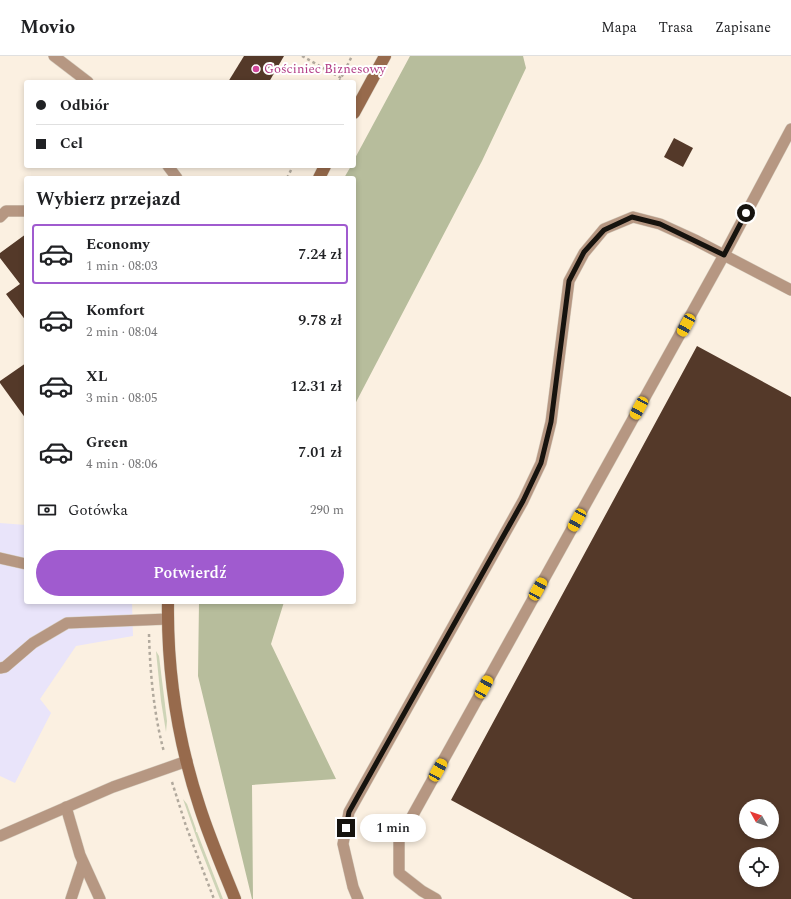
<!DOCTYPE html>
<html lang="pl">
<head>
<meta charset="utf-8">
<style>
  body { margin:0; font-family:Spectral,serif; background:#f6f6f6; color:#202124; height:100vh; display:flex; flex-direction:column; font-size:15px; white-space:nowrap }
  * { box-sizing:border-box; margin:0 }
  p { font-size:13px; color:#757577 }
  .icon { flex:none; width:22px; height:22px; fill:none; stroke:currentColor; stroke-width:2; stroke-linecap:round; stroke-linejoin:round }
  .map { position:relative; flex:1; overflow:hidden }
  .panel { position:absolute; left:24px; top:120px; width:332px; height:428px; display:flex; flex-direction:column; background:#fff; border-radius:4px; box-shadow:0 2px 6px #0003 }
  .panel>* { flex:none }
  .guide { position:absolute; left:24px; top:24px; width:332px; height:88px; border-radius:4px; box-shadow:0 2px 6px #0003; display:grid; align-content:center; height:88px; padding:0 12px; background:#fff }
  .needle { width:26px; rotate:310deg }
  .controls { position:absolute; left:739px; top:743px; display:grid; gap:8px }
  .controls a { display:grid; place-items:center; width:40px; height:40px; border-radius:50%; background:#fff; box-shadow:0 2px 6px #0003; font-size:20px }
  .end { position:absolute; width:18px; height:18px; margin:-9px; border:5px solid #16130e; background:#fff; box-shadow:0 0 0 2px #fff }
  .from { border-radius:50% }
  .bubble { position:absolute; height:28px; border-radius:14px; background:#fff; box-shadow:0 2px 6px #0003; font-size:13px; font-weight:600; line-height:28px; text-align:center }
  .car { position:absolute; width:12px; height:24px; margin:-12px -6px; border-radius:5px; box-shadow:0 0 3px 1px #0007; background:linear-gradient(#f5c518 24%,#345 0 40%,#f5c518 0 76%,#345 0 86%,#f5c518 0) }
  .guide b { display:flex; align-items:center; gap:14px; height:38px; font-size:15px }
  .guide b+b { border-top:1px solid #e0e0e0 }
  .guide i { width:10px; height:10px; background:#202124 }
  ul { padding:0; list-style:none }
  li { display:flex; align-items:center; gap:12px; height:60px; margin:0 8px 6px; padding:0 4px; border:2px solid transparent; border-radius:4px }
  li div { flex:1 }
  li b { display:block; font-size:15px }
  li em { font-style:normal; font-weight:600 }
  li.current { border-color:#a05bcf }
  li>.icon { width:36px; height:36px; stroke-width:1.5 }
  h2 { padding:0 12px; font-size:18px; line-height:48px }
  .pay { display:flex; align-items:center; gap:10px; height:44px; padding:0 12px; font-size:15px }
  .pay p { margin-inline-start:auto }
  .action { display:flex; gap:8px; margin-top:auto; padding:8px 12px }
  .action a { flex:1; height:46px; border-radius:24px; background:#a05bcf; color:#fff; font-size:16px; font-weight:600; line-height:46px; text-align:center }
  header { display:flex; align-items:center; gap:24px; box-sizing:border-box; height:56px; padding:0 20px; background:#fff; border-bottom:1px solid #e0e0e0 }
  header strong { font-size:19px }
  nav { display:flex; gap:22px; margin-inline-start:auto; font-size:14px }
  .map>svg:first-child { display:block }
  .commercial { fill:#e9e4fa }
  .green { fill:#ced4b7 }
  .forest { fill:#b7bd9c }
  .building { fill:#543929; fill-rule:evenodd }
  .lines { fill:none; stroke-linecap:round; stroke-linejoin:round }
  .lane-casing { stroke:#d6cdbf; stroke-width:12 }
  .secondary-casing { stroke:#d6cdbf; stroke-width:13 }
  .path { stroke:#b1a99d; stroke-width:2.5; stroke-dasharray:3 3; stroke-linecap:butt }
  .lane { stroke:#b69782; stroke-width:11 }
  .secondary { stroke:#976a4c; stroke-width:12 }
  .route { stroke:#16130e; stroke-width:5 }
  .hotel-dot { fill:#d1479c; stroke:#fff; stroke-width:1.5 }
  .labels { text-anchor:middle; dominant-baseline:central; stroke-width:4; stroke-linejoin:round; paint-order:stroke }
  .hotel-label { font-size:13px; fill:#b23c85; stroke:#fff; text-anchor:start }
</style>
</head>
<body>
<header>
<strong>Movio</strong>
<nav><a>Mapa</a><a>Trasa</a><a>Zapisane</a></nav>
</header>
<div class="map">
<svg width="791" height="843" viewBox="0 0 791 843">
  <rect width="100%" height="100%" fill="#fbf0e1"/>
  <polygon class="commercial" points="0,467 26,469 26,546 132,546 133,580 76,590 40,643 51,657 15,727 0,720"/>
  <g class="green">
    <polygon points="156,595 159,600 167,665 166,676 161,645"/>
    <polygon points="183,743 187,748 196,773 196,776 197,776 223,843 220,843 199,789"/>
  </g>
  <g class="forest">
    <polygon points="410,0 523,0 526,12 482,105 354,350 354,122 344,122 351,110 354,110 354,104"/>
    <polygon points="199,546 284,546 271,588 336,723 252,729 253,843 252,843 198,620"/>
  </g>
  <g class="building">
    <polygon points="244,0 284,0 269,26 228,26"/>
    <polygon points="674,82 693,92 683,111 664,101"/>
    <polygon points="26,178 26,265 6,238 20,228 0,202 0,197"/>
    <path d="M 697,290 L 791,341 L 791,843 L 633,843 L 451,744 ZM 746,750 L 772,750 L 772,776 L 746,776 ZM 746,798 L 772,798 L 772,824 L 746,824 Z"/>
    <polygon points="26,307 26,363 0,327 0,325"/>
  </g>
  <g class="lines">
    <defs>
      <g id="lane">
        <polyline points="54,0 88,26"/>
        <polyline points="168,110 177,122"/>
        <polyline points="0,161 6,155 26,155"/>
        <polyline points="0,502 26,508"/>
        <polyline points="0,612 5,611 33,587 67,567 168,563"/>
        <polyline points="66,751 80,799 100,843"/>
        <polyline points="0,780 113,731 187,705"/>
        <polyline points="71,843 83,807"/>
        <polyline points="358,843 353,831 343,788 349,756 523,445 541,407 551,366 569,225 584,197 604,173 633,161 660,168 695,184 791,234"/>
        <polyline points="436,843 422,835 399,817 399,784 724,199 791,73"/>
      </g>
      <g id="secondary">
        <polyline points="354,57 385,0"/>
        <polyline points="319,122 325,110"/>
        <path d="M 168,546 C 167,616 178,686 200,752 C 210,783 223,813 235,843"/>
      </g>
    </defs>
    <use href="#lane" class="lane-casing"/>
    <use href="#secondary" class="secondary-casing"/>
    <g class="path">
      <polyline points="302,0 341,22"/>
      <polyline points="339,26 352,0"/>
      <polyline points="287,122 293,110"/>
      <path d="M 149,578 C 150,617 154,659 164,696"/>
      <polyline points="172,726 186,770 214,843"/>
    </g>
    <use href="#lane" class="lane"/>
    <use href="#secondary" class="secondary"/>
  </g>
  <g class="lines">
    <polyline class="route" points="346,772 349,756 523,445 541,407 551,366 569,225 584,196 604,174 632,161 660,168 724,199 746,157"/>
  </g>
  <circle class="hotel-dot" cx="256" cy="13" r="4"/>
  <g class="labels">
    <g class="hotel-label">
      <text x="264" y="13">Gościniec Biznesowy</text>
    </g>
  </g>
</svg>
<div class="controls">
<a><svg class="needle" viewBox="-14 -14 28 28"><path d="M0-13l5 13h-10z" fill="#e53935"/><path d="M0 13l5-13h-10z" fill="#757577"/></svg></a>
<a><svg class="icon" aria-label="locate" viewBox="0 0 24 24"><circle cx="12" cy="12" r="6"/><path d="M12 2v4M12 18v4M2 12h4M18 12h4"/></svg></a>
</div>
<i class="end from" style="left:746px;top:157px"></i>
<i class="end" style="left:346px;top:772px"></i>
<div class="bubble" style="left:360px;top:758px;width:66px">1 min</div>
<i class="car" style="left:686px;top:269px;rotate:209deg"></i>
<i class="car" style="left:639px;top:352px;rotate:209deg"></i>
<i class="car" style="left:577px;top:464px;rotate:209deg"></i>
<i class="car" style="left:538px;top:533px;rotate:29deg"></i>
<i class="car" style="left:484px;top:631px;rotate:29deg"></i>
<i class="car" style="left:438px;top:714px;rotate:29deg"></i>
<div class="guide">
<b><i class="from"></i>Odbiór</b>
<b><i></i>Cel</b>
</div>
<section class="panel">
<h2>Wybierz przejazd</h2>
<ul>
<li class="current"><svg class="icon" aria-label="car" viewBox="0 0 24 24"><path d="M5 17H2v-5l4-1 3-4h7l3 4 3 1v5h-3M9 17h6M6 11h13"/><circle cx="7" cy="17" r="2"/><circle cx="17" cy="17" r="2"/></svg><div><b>Economy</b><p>1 min · 08:03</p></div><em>7.24 zł</em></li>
<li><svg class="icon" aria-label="car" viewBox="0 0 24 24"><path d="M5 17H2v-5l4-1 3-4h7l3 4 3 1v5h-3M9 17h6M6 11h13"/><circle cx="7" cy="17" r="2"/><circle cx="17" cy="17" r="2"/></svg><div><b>Komfort</b><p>2 min · 08:04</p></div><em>9.78 zł</em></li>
<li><svg class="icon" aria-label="car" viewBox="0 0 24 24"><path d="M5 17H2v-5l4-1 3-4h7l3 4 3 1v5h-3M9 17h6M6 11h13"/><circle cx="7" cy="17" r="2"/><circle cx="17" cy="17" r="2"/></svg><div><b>XL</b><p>3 min · 08:05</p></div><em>12.31 zł</em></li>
<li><svg class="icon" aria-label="car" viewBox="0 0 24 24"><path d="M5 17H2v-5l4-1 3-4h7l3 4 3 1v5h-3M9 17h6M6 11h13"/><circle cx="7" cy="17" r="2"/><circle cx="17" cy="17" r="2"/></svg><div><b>Green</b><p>4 min · 08:06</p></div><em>7.01 zł</em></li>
</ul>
<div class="pay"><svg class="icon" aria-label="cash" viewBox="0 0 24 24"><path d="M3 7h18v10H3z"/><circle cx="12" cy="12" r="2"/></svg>Gotówka<p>290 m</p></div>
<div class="action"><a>Potwierdź</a></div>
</section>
</div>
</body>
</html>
